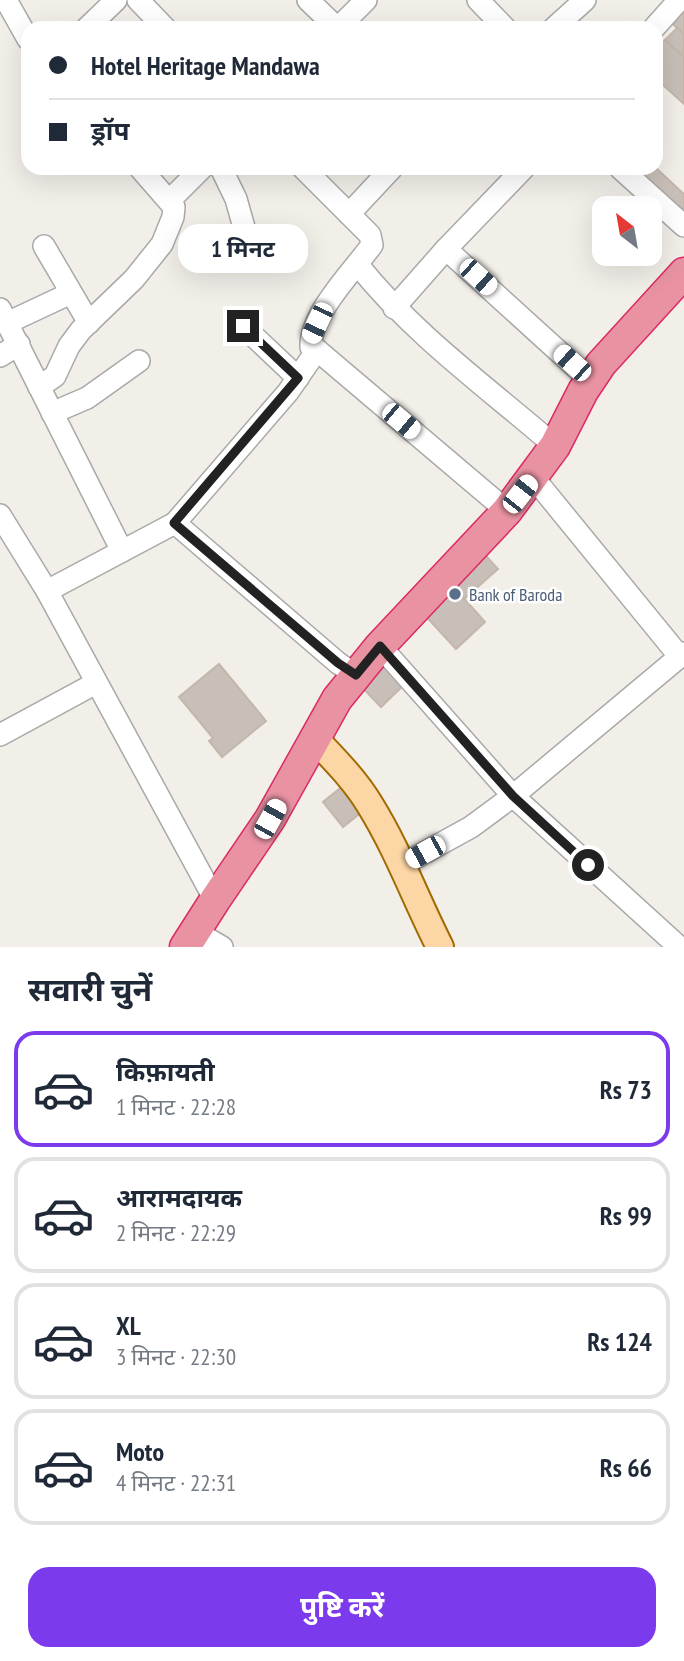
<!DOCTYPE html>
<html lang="hi">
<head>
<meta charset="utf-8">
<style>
  body { margin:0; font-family:"PT Sans Narrow","Noto Sans Devanagari",sans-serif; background:#f2f2f3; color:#1f2937; height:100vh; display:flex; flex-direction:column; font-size:26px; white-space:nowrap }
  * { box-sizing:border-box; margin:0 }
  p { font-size:23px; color:#747a83 }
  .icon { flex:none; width:38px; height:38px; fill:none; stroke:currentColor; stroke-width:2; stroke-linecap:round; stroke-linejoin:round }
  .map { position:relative; height:947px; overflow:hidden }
  .drawer { display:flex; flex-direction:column; background:#fff; flex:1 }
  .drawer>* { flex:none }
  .hud { position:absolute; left:21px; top:21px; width:642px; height:154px; border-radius:21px; box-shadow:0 7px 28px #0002; display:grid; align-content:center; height:154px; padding:0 28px; background:#fff }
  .needle { width:46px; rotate:329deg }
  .buttons { position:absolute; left:592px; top:196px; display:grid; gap:14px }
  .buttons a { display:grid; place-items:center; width:70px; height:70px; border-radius:14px; background:#fff; box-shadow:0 7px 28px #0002; font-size:35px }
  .end { position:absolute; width:32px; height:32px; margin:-16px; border:9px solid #222; background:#fff; box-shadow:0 0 0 4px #fff }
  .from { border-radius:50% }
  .bubble { position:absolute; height:49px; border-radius:21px; background:#fff; box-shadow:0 7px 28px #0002; font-size:23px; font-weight:700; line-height:49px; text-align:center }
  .car { position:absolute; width:21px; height:42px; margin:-21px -10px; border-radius:9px; box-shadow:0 0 5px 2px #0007; background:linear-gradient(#fff 24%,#345 0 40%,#fff 0 76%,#345 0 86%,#fff 0) }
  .hud b { display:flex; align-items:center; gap:24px; height:66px; font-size:26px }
  .hud b+b { border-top:2px solid #e0e1e3 }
  .hud i { width:18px; height:18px; background:#1f2937 }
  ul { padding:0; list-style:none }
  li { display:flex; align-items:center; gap:21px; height:116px; margin:0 14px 10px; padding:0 14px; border:4px solid #e0e1e3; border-radius:21px }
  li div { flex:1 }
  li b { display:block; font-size:26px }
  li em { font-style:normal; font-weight:700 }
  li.active { border-color:#7c3aed }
  li>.icon { width:63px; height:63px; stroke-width:1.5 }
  h2 { padding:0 28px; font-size:32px; line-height:84px }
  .primary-button { display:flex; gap:14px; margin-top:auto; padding:14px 28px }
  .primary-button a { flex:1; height:80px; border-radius:21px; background:#7c3aed; color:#fff; font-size:28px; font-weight:700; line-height:80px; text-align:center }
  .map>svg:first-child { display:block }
  .building { fill:#c7bfb8; stroke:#c4b6ab; stroke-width:2 }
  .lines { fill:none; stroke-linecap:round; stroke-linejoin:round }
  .minor-casing { stroke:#a9a9a9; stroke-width:24 }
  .major-casing { stroke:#a06b00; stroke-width:30 }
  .highway-casing { stroke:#dc2a67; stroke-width:33 }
  .minor { stroke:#fff; stroke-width:21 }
  .major { stroke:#fcd6a4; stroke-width:26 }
  .highway { stroke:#e892a2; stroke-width:30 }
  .route { stroke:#222; stroke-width:9 }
  .service-dot { fill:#5c6f8a; stroke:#fff; stroke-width:2.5 }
  .labels { text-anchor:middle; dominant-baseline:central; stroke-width:5; stroke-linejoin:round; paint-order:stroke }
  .service-label { font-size:18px; fill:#4e5e75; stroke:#fff; text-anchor:start }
</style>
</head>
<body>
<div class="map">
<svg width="684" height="947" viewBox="0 0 684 947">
  <rect width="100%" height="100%" fill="#f2efe9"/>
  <g class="building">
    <polygon points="684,4 684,34 669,21"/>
    <polygon points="677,28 684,34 684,57 665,40"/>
    <polygon points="665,40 684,57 684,104 662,84 656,90 656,50"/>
    <polygon points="632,168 656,168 684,194 684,216"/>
    <polygon points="485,555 498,569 464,599 452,585"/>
    <polygon points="452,585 485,622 456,649 422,612"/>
    <polygon points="384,656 408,681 381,707 357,682"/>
    <polygon points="219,664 266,721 222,757 209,741 213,738 179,697"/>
    <polygon points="343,786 363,811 343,827 323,802"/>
  </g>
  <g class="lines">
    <defs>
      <g id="minor">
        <polyline points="6,0 28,39"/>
        <polyline points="138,0 165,28"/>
        <polyline points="308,0 337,28"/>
        <polyline points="478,0 505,28"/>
        <polyline points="87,28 116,0"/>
        <polyline points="338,28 366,0"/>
        <polyline points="554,28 585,0"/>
        <polyline points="654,28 679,0"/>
        <polyline points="221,168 236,199 247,238"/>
        <path d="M 303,168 L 370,235 L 372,245 C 353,271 310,314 311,347 L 317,350"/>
        <polyline points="524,168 446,249 590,380"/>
        <polyline points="620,168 684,226"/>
        <polyline points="170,200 202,168"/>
        <polyline points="349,214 392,168"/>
        <polyline points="44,246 89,323"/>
        <path d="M 358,265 C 413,334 488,388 555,446"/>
        <polyline points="394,308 446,249"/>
        <polyline points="0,309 122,551"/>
        <polyline points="7,323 71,293"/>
        <polyline points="243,326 298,378"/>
        <polyline points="0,356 19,344"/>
        <polyline points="39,387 55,376 69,346 81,330 134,279 162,244 173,217 174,207 140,168"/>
        <polyline points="52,413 87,398 139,361"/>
        <polyline points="533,477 680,657"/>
        <polyline points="0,515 47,591 215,900"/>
        <polyline points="175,523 288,392 317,350 507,511"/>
        <polyline points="47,591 175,523 338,663 356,675"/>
        <polyline points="380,646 513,796 679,947"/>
        <polyline points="0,735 96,683"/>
        <polyline points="402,865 471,827 513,796 684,653"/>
        <polyline points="196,932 222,947"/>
      </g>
      <path id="major" d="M 314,738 C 334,759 355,780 370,805 C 398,850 416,900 440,947"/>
      <polyline id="highway" points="185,947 215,900 270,819 337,699 380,646 507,511 555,446 583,391 601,364 684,273"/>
    </defs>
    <use href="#minor" class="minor-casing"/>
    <use href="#major" class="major-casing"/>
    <use href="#highway" class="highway-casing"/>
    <use href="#minor" class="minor"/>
    <use href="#major" class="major"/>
    <use href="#highway" class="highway"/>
  </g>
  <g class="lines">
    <polyline class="route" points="243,326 298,378 174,523 338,663 356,675 380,646 513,796 588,865"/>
  </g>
  <circle class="service-dot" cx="455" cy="594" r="7"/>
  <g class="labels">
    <g class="service-label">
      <text x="469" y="594">Bank of Baroda</text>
    </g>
  </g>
</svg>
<div class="buttons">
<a><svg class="needle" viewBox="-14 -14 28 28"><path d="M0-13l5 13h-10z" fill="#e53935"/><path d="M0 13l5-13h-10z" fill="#747a83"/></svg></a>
</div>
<i class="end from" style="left:588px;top:865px"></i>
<i class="end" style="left:243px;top:326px"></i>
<div class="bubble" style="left:178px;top:224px;width:130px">1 मिनट</div>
<i class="car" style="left:478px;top:277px;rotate:132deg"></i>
<i class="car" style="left:317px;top:323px;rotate:205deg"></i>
<i class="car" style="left:572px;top:363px;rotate:312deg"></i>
<i class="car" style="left:401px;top:421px;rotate:130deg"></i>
<i class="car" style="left:520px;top:494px;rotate:38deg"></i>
<i class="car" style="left:270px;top:819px;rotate:29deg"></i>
<i class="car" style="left:425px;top:852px;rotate:241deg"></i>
<div class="hud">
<b><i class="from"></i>Hotel Heritage Mandawa</b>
<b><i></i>ड्रॉप</b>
</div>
</div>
<section class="drawer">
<h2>सवारी चुनें</h2>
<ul>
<li class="active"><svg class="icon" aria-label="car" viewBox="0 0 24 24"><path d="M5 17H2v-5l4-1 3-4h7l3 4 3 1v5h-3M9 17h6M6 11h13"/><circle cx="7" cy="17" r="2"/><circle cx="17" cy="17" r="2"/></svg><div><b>किफ़ायती</b><p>1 मिनट · 22:28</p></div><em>Rs 73</em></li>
<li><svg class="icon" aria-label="car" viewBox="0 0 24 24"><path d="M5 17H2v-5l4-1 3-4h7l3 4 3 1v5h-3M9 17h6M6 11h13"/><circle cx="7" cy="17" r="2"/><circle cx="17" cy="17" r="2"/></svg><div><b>आरामदायक</b><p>2 मिनट · 22:29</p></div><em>Rs 99</em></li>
<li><svg class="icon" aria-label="car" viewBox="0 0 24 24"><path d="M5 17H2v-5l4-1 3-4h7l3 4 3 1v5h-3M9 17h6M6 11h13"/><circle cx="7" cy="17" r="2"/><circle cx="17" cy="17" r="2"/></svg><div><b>XL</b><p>3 मिनट · 22:30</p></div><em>Rs 124</em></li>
<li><svg class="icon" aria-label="car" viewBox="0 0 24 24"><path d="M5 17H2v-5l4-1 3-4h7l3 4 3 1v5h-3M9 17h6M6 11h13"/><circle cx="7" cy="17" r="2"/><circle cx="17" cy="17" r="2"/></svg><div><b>Moto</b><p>4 मिनट · 22:31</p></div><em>Rs 66</em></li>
</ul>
<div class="primary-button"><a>पुष्टि करें</a></div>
</section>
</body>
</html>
